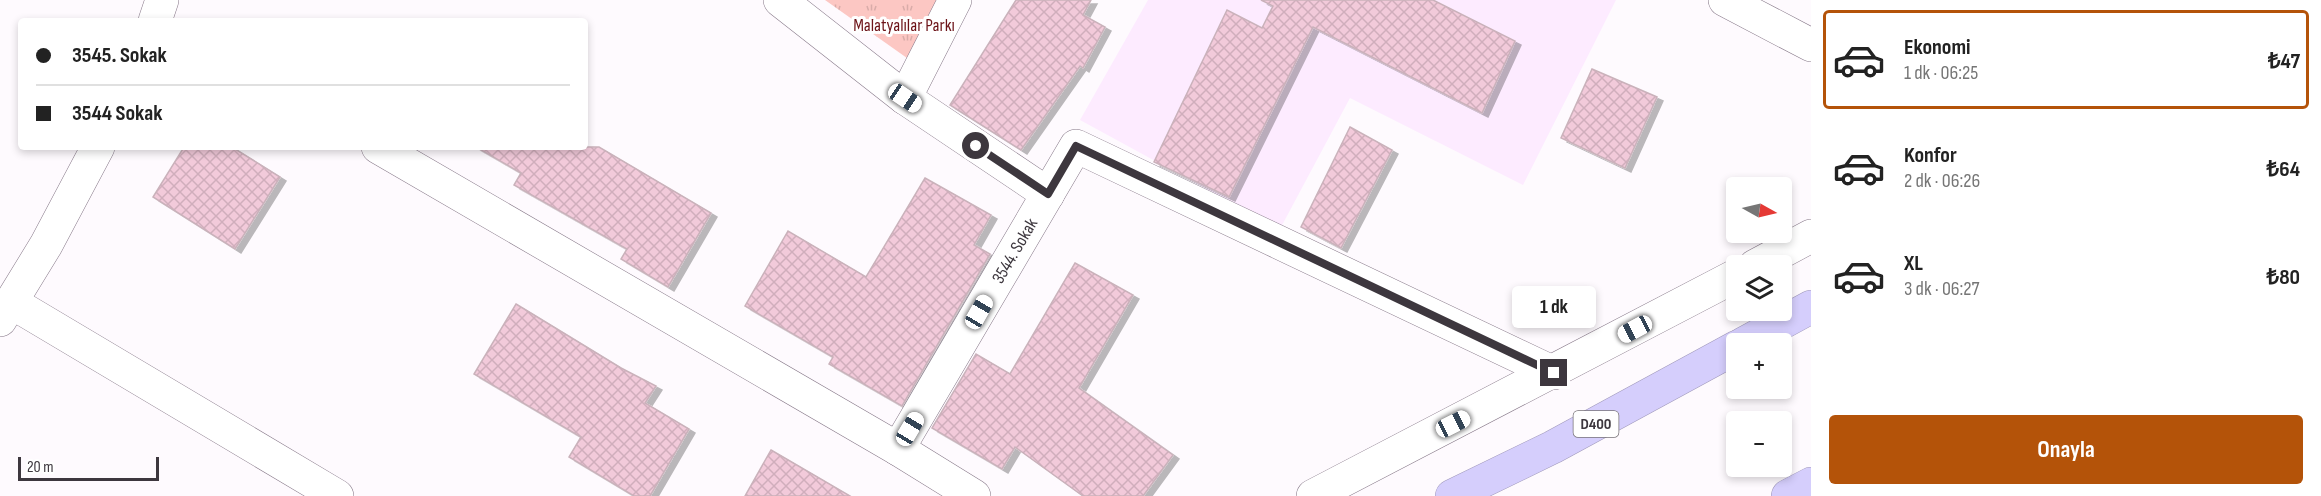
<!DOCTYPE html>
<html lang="tr">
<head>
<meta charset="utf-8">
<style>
  body { margin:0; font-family:"Sofia Sans Condensed",sans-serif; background:#f6f6f6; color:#222; height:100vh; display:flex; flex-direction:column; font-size:22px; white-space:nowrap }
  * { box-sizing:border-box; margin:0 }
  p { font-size:20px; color:#767676 }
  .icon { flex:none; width:33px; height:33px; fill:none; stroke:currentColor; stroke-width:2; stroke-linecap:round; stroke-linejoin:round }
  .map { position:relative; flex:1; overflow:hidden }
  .sheet { display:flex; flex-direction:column; background:#fff; width:510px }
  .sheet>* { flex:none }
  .top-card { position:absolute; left:18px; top:18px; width:570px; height:132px; border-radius:6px; box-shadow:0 3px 9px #0003; display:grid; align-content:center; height:132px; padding:0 18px; background:#fff }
  .needle { width:39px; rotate:98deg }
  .tools { position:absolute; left:1726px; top:177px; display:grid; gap:12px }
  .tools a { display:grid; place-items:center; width:66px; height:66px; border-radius:6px; background:#fff; box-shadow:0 3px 9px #0003; font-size:30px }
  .scale { position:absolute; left:18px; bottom:15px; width:141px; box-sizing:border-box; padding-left:6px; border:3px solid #3d373e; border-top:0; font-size:16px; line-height:21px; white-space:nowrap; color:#3d373e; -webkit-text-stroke:4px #fff; paint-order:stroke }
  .end { position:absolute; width:27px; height:27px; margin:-14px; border:8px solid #3d373e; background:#fff; box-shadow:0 0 0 3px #fff }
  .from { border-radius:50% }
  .bubble { position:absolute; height:42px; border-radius:6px; background:#fff; box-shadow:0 3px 9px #0003; font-size:20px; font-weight:700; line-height:42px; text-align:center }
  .car { position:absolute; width:18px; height:36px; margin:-18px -9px; border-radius:8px; box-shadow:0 0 4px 2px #0007; background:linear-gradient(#fff 24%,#345 0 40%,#fff 0 76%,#345 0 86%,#fff 0) }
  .top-card b { display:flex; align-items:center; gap:21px; height:57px; font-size:22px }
  .top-card b+b { border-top:2px solid #e0e0e0 }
  .top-card i { width:15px; height:15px; background:#222 }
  ul { padding:10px 0 0; list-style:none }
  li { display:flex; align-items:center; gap:18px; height:99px; margin:0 12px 9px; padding:0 6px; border:3px solid transparent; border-radius:6px }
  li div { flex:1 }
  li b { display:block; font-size:22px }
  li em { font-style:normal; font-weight:700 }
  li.selected { border-color:#b45309 }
  li>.icon { width:54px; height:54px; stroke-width:1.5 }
  .cta { display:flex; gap:12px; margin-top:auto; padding:12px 18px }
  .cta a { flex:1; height:69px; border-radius:6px; background:#b45309; color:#fff; font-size:24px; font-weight:700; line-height:69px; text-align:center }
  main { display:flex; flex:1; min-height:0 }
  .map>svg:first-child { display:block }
  .built { fill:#fdebff }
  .park { fill:url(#park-tufts) }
  .building { fill:url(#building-cross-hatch); stroke:#cab2bb; stroke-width:1.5; filter:url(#shadow) }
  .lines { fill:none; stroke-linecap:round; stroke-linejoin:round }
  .street-casing { stroke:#877989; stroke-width:34 }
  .highway-casing { stroke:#a099ba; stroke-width:34 }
  .street { stroke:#fff; stroke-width:33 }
  .highway { stroke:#d5cefc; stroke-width:33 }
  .route { stroke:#3d373e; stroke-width:8 }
  .labels { text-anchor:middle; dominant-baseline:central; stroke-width:6; stroke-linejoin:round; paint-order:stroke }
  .shield { fill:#fff; stroke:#777378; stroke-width:1.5 }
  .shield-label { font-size:16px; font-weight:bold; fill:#3d373e }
  .park-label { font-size:18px; fill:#6d1419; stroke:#fff }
  .street-label { font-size:18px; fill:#3d373e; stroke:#fff }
</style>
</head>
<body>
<main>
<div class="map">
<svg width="1811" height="496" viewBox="0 0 1811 496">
  <defs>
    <pattern id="park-tufts" width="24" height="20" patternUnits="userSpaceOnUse" patternTransform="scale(1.5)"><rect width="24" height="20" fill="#fcc7c3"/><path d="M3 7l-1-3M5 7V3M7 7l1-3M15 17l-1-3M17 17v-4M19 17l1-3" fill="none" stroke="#d9aca9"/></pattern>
    <pattern id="building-cross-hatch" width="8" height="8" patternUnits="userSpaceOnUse" patternTransform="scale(1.5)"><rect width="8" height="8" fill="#f2cada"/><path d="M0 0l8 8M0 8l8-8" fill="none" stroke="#d0aebc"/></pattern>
    <filter id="shadow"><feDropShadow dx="6" dy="4" stdDeviation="0" flood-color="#0004"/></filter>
  </defs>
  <rect width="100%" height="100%" fill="#fefafe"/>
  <polygon class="built" points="1148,0 1616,0 1523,185 1350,98 1280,229 1080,120"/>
  <polygon class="park" points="825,0 944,0 914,63"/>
  <g class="building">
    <polygon points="1016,0 1091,0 1083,15 1105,27 1083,68 1080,66 1021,150 950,105"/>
    <polygon points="1261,0 1433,0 1515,41 1482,113 1313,27 1229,197 1154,162 1227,10 1262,28 1273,6"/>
    <polygon points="1592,69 1657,97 1625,168 1561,138"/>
    <polygon points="1350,127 1392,150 1341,248 1301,227"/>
    <polygon points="184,147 232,147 280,177 235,249 153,197"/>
    <polygon points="476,147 599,147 711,213 668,287 621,259 627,249 514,185 521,173"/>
    <polygon points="925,178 991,215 974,245 990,254 902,406 829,364 833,357 745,306 788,231 866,277"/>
    <polygon points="1075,263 1133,295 1079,388 1173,455 1143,496 1083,496 1015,447 1002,469 932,428 976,354 1010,374"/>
    <polygon points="516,304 621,368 656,386 645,403 689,429 650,496 634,496 569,457 581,437 474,374"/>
    <polygon points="771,450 850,496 745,496"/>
  </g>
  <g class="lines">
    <defs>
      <g id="street">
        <polyline points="780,0 905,98"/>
        <polyline points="955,0 905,98 1048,194"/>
        <polyline points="1725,0 1811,45"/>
        <polyline points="155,21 162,0"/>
        <polyline points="378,147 898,449 974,496"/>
        <polyline points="1755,266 1811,236"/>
        <polyline points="11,302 337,496"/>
        <polyline points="0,320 46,245 98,147"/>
        <path id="s1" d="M 898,449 L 1076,146 L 1554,373"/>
        <polyline points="1313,496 1737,275"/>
      </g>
      <g id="highway">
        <polyline points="1743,344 1811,307"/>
        <polyline points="1452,496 1553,447 1737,347"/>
        <polyline points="1788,496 1811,484"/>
      </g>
    </defs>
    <use href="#street" class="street-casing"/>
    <use href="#highway" class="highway-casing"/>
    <use href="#street" class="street"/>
    <use href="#highway" class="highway"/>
  </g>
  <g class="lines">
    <polyline class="route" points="976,146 1048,194 1076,146 1554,373"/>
  </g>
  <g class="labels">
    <rect class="shield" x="1573.5" y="411" width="45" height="26" rx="4.5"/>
    <g class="shield-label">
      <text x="1596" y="424">D400</text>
    </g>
    <g class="park-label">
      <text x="904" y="25">Malatyalılar Parkı</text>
    </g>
    <g class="street-label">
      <text stroke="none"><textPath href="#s1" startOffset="230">3544. Sokak</textPath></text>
    </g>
  </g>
</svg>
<div class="tools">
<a><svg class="needle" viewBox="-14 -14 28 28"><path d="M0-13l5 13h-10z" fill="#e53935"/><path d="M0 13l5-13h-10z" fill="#767676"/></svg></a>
<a><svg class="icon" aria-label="layers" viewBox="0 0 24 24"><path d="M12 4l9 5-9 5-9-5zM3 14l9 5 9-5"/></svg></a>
<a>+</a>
<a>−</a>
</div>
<div class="scale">20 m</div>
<i class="end from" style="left:976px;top:146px"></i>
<i class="end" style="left:1554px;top:373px"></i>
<div class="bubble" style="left:1512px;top:286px;width:84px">1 dk</div>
<i class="car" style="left:905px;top:98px;rotate:124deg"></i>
<i class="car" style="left:979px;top:312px;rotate:30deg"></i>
<i class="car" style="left:1635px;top:329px;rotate:242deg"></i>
<i class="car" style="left:1453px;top:424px;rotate:63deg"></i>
<i class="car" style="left:910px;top:429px;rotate:31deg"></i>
<div class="top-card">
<b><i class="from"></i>3545. Sokak</b>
<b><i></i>3544 Sokak</b>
</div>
</div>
<section class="sheet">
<ul>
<li class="selected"><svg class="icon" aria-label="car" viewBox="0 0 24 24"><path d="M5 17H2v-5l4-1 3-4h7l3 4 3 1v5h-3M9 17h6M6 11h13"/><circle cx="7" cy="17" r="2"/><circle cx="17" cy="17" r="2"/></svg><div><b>Ekonomi</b><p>1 dk · 06:25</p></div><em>₺47</em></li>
<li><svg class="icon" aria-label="car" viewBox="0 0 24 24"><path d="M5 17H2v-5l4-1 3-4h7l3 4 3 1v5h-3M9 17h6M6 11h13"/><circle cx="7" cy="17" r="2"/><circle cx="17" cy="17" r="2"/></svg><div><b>Konfor</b><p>2 dk · 06:26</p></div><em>₺64</em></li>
<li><svg class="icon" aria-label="car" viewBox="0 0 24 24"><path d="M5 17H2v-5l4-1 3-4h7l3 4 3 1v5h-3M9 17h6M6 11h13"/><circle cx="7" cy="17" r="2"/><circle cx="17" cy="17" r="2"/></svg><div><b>XL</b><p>3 dk · 06:27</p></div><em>₺80</em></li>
</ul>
<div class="cta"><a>Onayla</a></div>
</section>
</main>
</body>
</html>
